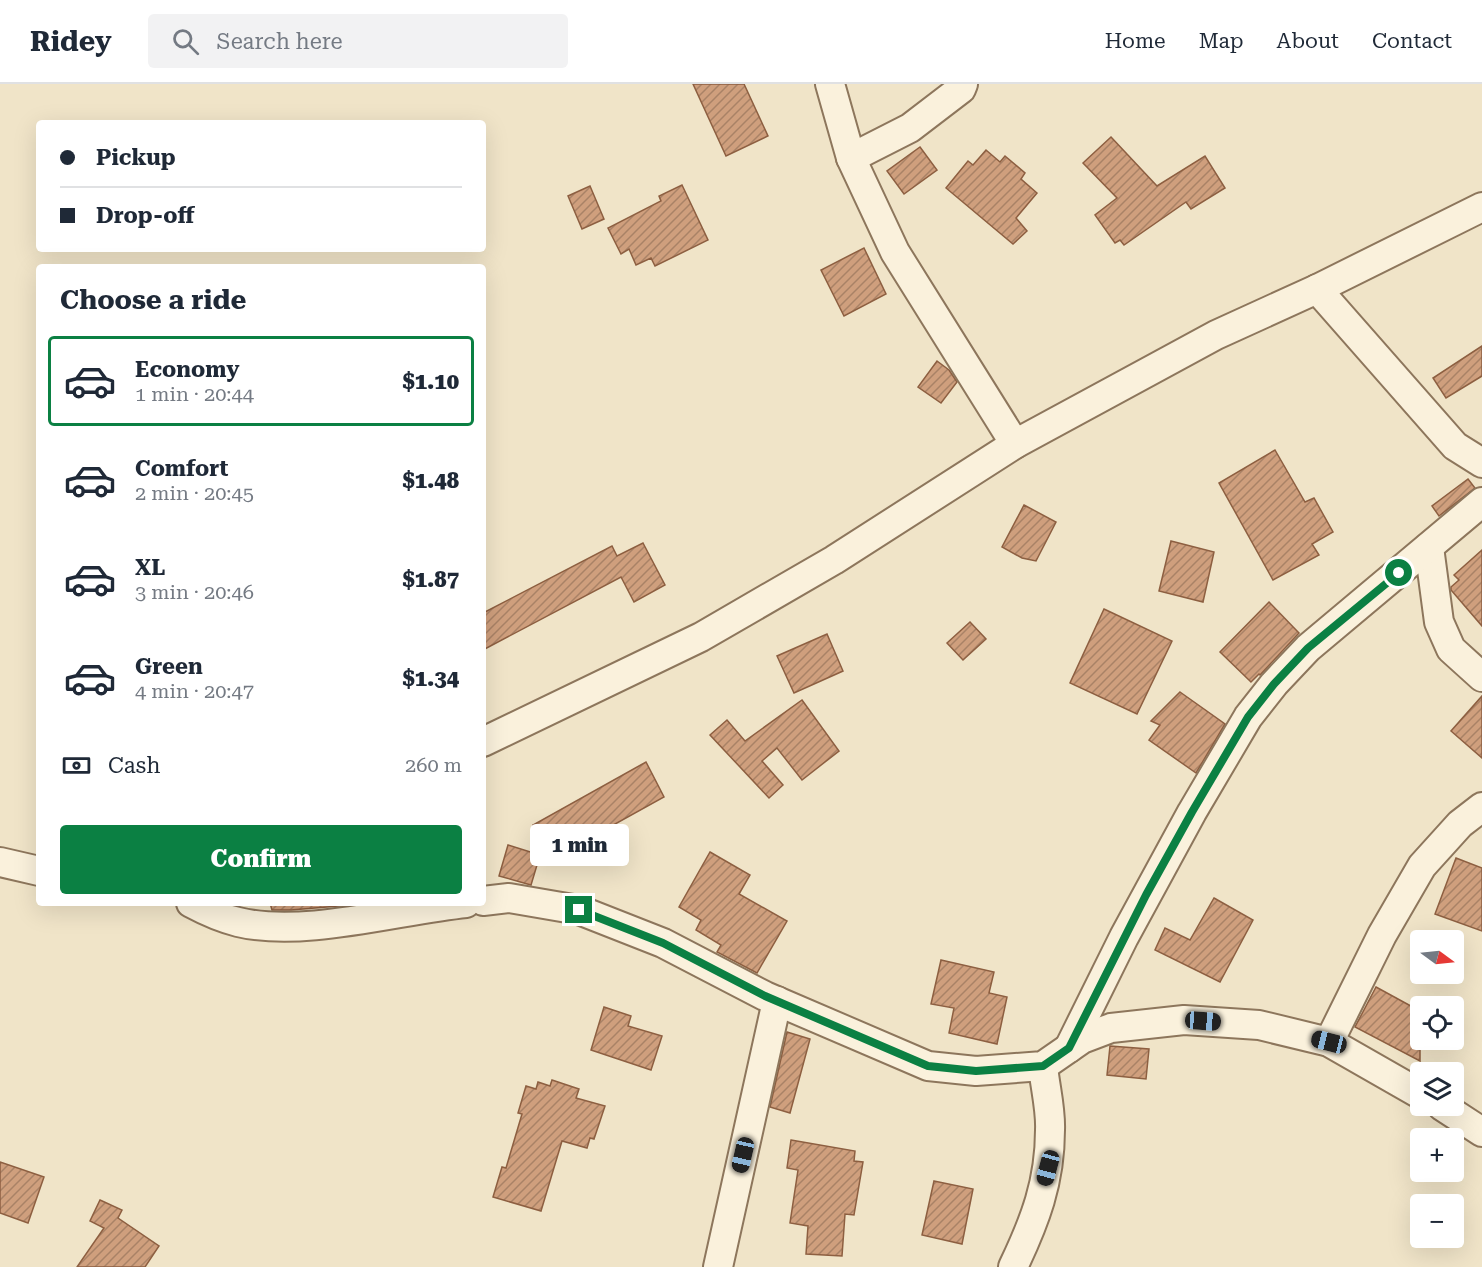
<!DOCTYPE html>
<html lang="en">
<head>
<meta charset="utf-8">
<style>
  body { margin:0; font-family:"Roboto Serif",serif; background:#f2f2f3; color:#1f2937; height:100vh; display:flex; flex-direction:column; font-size:22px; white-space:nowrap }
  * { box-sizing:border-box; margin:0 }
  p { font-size:20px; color:#747a83 }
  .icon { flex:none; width:33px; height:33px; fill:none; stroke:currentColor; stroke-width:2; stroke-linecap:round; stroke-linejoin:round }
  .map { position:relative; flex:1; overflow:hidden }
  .panel { position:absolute; left:36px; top:180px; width:450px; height:642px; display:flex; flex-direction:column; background:#fff; border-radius:6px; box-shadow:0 6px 24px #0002 }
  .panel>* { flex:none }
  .top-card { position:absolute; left:36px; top:36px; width:450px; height:132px; border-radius:6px; box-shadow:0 6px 24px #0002; display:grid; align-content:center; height:132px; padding:0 24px; background:#fff }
  .needle { width:39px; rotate:105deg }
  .buttons { position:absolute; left:1410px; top:846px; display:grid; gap:12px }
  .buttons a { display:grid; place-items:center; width:54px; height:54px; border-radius:6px; background:#fff; box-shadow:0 6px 24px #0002; font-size:30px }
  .end { position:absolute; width:27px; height:27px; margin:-14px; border:8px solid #0b8043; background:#fff; box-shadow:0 0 0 3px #fff }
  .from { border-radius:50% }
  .bubble { position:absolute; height:42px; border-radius:6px; background:#fff; box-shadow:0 6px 24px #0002; font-size:20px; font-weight:800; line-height:42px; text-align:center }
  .car { position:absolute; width:18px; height:36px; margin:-18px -9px; border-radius:8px; box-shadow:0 0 4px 2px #0007; background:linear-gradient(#222 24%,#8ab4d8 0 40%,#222 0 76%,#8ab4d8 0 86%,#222 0) }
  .top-card b { display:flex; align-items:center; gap:21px; height:57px; font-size:22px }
  .top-card b+b { border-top:2px solid #e0e1e3 }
  .top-card i { width:15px; height:15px; background:#1f2937 }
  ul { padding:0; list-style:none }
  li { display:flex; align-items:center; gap:18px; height:90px; margin:0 12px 9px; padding:0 12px; border:3px solid transparent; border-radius:6px }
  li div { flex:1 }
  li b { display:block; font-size:22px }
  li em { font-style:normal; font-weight:800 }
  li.active { border-color:#0b8043 }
  li>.icon { width:54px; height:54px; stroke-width:1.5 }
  h2 { padding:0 24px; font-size:27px; line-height:72px }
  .pay { display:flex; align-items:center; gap:15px; height:66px; padding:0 24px; font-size:22px }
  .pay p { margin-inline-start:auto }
  .button { display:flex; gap:12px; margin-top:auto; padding:12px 24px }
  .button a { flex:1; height:69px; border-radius:6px; background:#0b8043; color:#fff; font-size:24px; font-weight:800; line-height:69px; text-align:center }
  header { display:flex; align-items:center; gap:36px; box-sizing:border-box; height:84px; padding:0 30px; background:#fff; border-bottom:2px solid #e0e1e3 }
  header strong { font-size:28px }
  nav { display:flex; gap:33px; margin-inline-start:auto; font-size:21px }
  .search { width:420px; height:54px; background:#f2f2f3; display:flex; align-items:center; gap:15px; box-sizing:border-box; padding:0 21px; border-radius:6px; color:#747a83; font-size:22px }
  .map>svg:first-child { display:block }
  .building { fill:url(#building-hatch); stroke:#8d5f41; stroke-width:1.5 }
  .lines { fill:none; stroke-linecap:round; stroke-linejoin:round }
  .minor-casing { stroke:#8d765c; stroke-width:32 }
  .minor { stroke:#faf1dc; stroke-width:28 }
  .route { stroke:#0b8043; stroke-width:8 }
</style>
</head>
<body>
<header>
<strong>Ridey</strong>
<div class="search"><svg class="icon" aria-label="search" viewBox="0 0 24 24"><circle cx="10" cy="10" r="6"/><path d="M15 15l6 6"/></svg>Search here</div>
<nav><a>Home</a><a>Map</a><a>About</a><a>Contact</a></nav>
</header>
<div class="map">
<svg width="1482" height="1183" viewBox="0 0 1482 1183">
  <defs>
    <pattern id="building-hatch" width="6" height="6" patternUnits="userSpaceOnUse" patternTransform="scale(1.5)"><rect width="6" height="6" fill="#cf9f7d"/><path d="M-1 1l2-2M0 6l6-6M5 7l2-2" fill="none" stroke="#a98266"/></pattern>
  </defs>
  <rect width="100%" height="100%" fill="#f0e4c8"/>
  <g class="building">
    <polygon points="693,0 744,0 768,52 726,72"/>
    <polygon points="1111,53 1157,102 1205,72 1225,104 1191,125 1186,118 1124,161 1120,156 1115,159 1095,131 1117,114 1083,79"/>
    <polygon points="920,63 937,86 904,110 887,87"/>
    <polygon points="986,66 1000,78 1005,72 1025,89 1021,95 1037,109 1016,134 1027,147 1013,160 946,104 968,77 973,81"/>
    <polygon points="682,101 708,156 655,182 651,174 636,181 629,165 621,170 608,144 661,117 659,112"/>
    <polygon points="590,102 604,135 582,145 568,112"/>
    <polygon points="864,164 886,210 844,232 821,186"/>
    <polygon points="1482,262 1482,292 1446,314 1433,294"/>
    <polygon points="937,277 949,286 957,298 941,319 918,303"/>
    <polygon points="1275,366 1305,418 1314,414 1333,448 1312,460 1319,471 1273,496 1219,399"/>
    <polygon points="1468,395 1475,404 1439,432 1432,422"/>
    <polygon points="1024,421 1056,438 1036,477 1022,474 1002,463"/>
    <polygon points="1171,457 1214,468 1203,518 1159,507"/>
    <polygon points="643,459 665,501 634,518 621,493 483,566 483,529 612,462 617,472"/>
    <polygon points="1482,466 1482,542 1451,506 1451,503 1459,496 1454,491"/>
    <polygon points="1269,518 1299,549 1260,591 1259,590 1251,598 1220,568"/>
    <polygon points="1104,525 1172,557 1137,630 1070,599"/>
    <polygon points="970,538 986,555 963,576 947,559"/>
    <polygon points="827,550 843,587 794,609 777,572"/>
    <polygon points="1180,608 1225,640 1196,689 1149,656 1160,641 1151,637"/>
    <polygon points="1482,612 1482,674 1451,647"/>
    <polygon points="802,616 839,667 802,696 777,664 762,677 783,701 769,714 710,651 727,636 745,657"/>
    <polygon points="646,678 664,713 552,775 533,741"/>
    <polygon points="508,761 540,771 531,801 499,792"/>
    <polygon points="710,768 750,791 739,810 787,837 757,889 717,868 721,861 696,846 701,836 679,823"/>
    <polygon points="1456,774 1482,784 1482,847 1435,830"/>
    <polygon points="1214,814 1253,836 1220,898 1155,866 1165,844 1190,856"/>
    <polygon points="270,819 350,819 350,821 291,826 272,826"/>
    <polygon points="941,876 994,888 989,909 1007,913 997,960 949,949 954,924 931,920"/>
    <polygon points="1376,903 1420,927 1420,977 1355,943"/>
    <polygon points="604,923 631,932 628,942 662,952 651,986 591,966"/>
    <polygon points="787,948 810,955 790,1029 770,1023"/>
    <polygon points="1110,962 1149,965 1146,995 1107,991"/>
    <polygon points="552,996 579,1005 576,1014 605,1022 594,1055 590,1054 587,1064 562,1057 541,1127 493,1113 502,1083 506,1084 522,1030 518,1029 526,1002 536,1005 538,998 550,1002"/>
    <polygon points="791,1056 855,1067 854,1077 863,1078 854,1131 845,1130 842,1172 806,1170 808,1142 790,1139 798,1086 787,1084"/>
    <polygon points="0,1078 44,1093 28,1139 0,1129"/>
    <polygon points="934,1097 973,1105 962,1160 922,1151"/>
    <polygon points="100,1116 122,1126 118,1134 159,1162 145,1183 77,1183 104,1144 90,1137"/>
  </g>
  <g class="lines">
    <defs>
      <g id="minor">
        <polyline points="830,0 851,74 895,168 1015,360"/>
        <polyline points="851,74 910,44 961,5 963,0"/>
        <polyline points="1317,205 1455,362 1482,379"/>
        <polyline points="1429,463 1439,538 1451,565 1482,593"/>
        <polyline points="483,658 701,553 834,476 1015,360 1157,283 1216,251 1317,205 1482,123"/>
        <polyline points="0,778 39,787"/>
        <polyline points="483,817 509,814 579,826 663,859 765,912 928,982 976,987 1043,982 1082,955 1111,944 1184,936 1259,941 1329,958 1420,1010"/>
        <path d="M 191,819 C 206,827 221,834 238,838 C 303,854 398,826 466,819"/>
        <polyline points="1329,958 1382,851 1422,782 1460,740 1482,723"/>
        <polyline points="1069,964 1124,853 1192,728 1248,633 1274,600 1308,564 1482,418"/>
        <polyline points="1442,1022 1482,1048"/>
        <polyline points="718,1183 777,917"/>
        <path d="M 1013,1183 C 1035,1137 1050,1098 1050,1046 C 1051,1025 1045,1003 1043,982"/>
      </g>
    </defs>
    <use href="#minor" class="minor-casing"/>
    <use href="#minor" class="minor"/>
  </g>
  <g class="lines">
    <polyline class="route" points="579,826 663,859 765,912 928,982 976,987 1043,982 1069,964 1146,811 1192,728 1248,633 1274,600 1308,564 1399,489"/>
  </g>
</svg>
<div class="buttons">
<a><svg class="needle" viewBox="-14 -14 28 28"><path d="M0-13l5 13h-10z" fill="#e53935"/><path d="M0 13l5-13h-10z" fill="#747a83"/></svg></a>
<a><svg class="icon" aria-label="locate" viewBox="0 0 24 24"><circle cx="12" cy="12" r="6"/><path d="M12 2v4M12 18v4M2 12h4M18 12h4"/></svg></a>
<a><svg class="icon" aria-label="layers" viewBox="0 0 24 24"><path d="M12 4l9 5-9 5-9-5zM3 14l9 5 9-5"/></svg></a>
<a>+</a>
<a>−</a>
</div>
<i class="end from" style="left:1399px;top:489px"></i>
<i class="end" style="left:579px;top:826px"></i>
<div class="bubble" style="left:530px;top:740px;width:99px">1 min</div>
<i class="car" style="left:1203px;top:937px;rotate:94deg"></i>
<i class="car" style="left:1329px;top:958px;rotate:284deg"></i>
<i class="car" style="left:743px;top:1071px;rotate:193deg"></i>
<i class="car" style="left:1048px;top:1084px;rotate:195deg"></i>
<div class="top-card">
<b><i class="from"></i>Pickup</b>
<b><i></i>Drop-off</b>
</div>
<section class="panel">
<h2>Choose a ride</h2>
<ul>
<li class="active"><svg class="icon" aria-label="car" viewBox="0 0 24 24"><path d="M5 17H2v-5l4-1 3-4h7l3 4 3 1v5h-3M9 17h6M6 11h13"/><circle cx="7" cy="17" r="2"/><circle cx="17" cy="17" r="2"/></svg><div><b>Economy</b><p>1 min · 20:44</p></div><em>$1.10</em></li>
<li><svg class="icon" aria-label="car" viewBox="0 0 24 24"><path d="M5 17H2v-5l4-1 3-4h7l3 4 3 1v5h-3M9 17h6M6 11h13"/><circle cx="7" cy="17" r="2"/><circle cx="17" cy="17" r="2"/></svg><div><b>Comfort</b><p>2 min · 20:45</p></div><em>$1.48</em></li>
<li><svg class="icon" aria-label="car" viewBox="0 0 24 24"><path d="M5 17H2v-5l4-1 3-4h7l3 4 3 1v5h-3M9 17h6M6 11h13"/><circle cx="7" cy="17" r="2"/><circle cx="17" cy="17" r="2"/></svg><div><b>XL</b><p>3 min · 20:46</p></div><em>$1.87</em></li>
<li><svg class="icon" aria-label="car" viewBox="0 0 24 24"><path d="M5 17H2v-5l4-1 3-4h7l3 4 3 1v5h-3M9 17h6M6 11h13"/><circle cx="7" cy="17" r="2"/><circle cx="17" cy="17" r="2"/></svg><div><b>Green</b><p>4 min · 20:47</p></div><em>$1.34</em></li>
</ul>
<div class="pay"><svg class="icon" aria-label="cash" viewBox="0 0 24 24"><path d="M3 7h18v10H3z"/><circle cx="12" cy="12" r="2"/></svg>Cash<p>260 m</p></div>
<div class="button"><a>Confirm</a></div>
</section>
</div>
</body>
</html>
